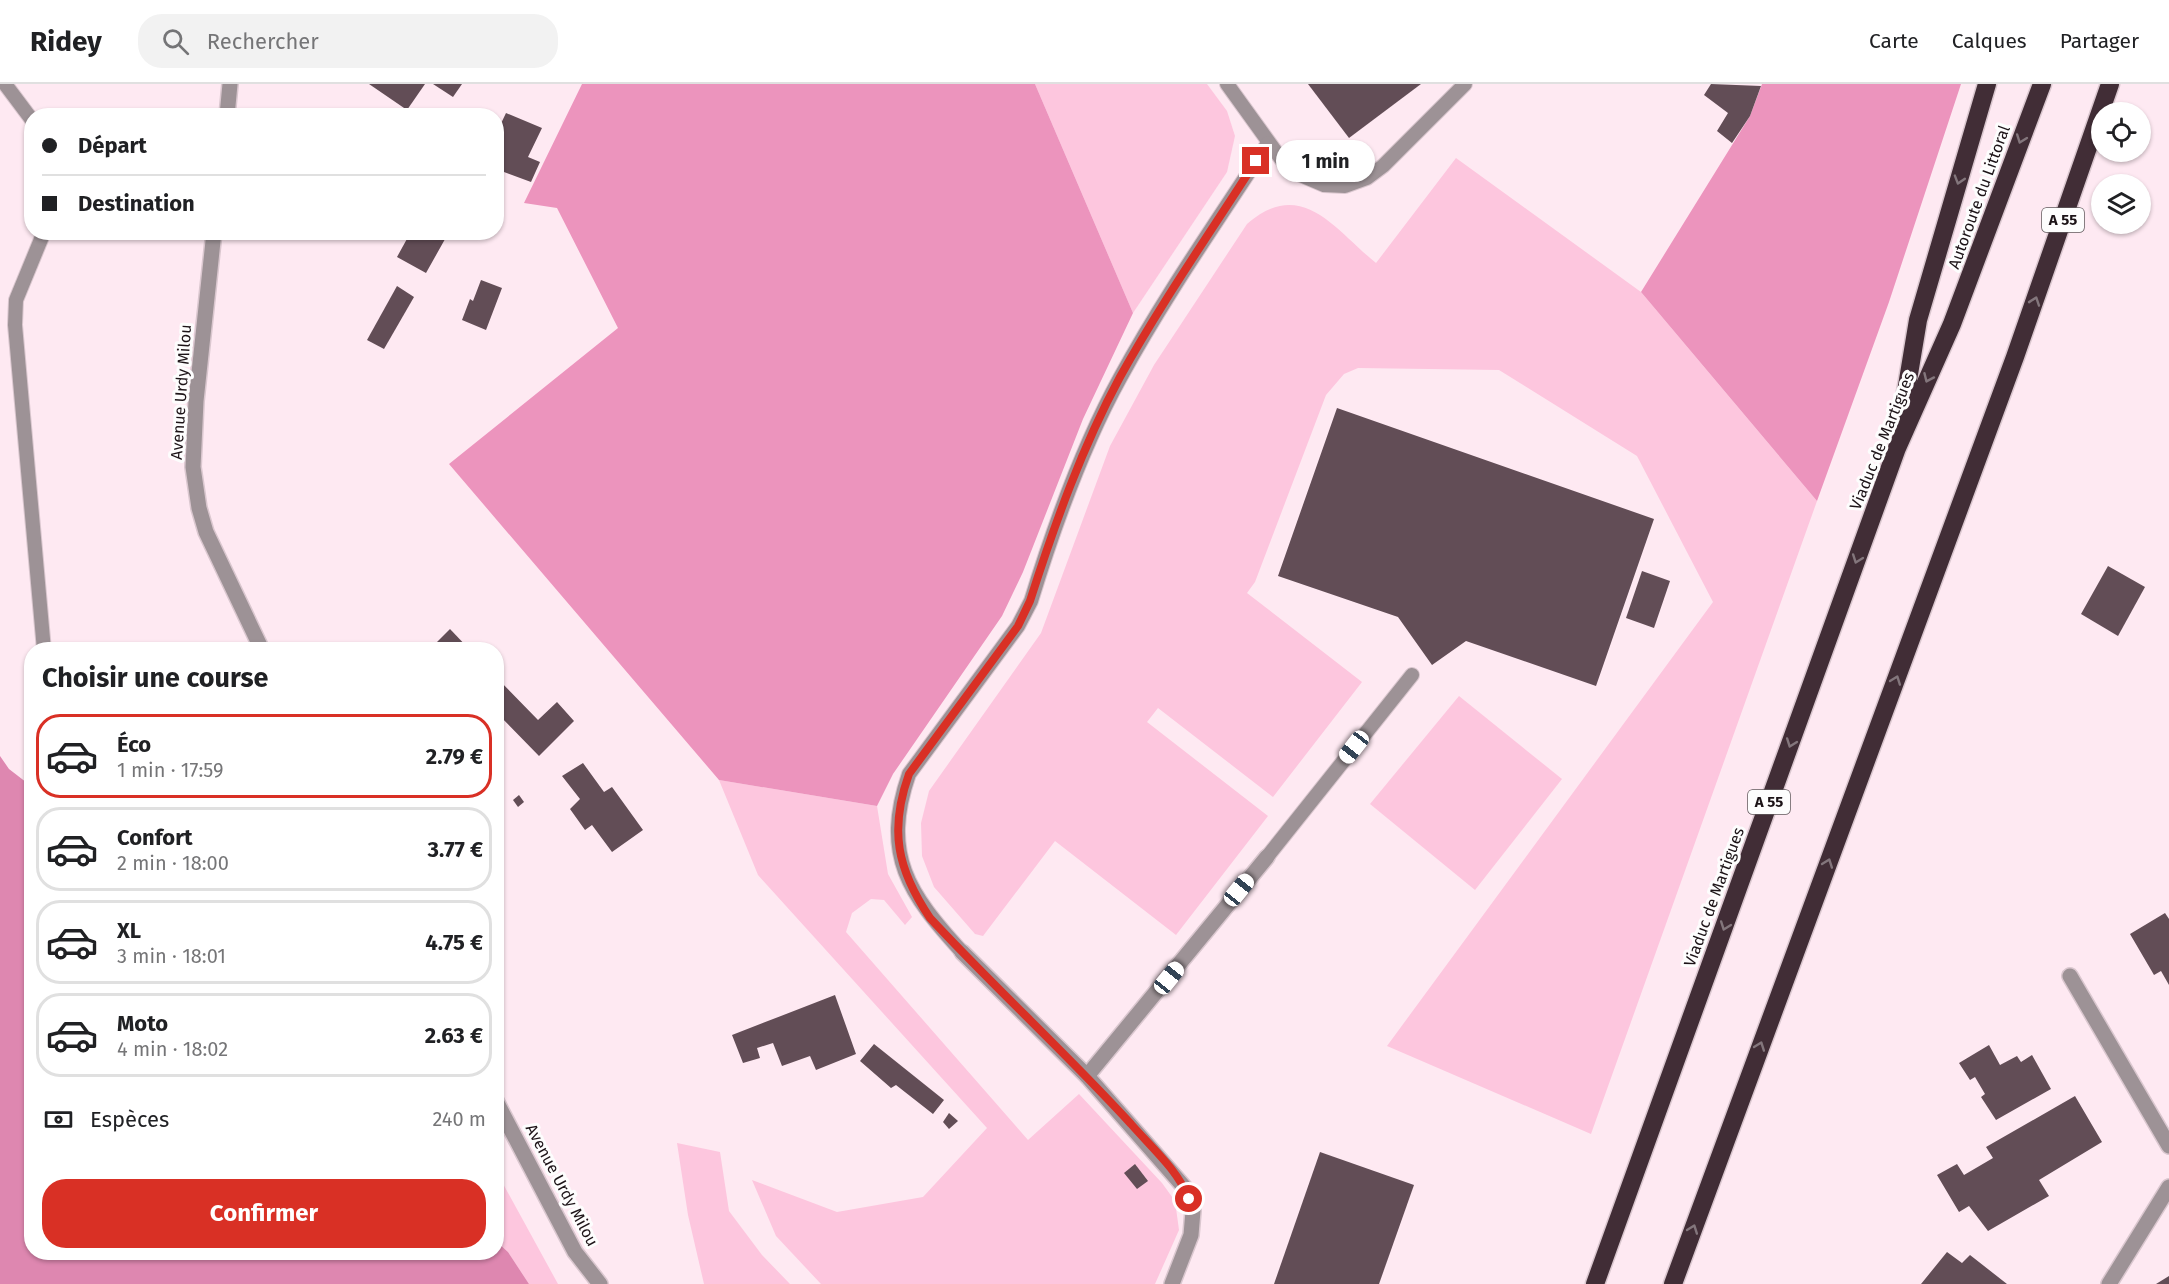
<!DOCTYPE html>
<html lang="fr">
<head>
<meta charset="utf-8">
<style>
  body { margin:0; font-family:"Fira Sans",sans-serif; background:#f2f2f2; color:#202124; height:100vh; display:flex; flex-direction:column; font-size:22px; white-space:nowrap }
  * { box-sizing:border-box; margin:0 }
  p { font-size:20px; color:#757577 }
  .icon { flex:none; width:33px; height:33px; fill:none; stroke:currentColor; stroke-width:2; stroke-linecap:round; stroke-linejoin:round }
  .map { position:relative; flex:1; overflow:hidden }
  .details { position:absolute; left:24px; top:558px; width:480px; height:618px; display:flex; flex-direction:column; background:#fff; border-radius:24px; box-shadow:0 2px 4px #0004 }
  .details>* { flex:none }
  .hud { position:absolute; left:24px; top:24px; width:480px; height:132px; border-radius:24px; box-shadow:0 2px 4px #0004; display:grid; align-content:center; height:132px; padding:0 18px; background:#fff }
  .tools { position:absolute; left:2091px; top:18px; display:grid; gap:12px }
  .tools a { display:grid; place-items:center; width:60px; height:60px; border-radius:50%; background:#fff; box-shadow:0 2px 4px #0004; font-size:30px }
  .end { position:absolute; width:27px; height:27px; margin:-14px; border:8px solid #d93025; background:#fff; box-shadow:0 0 0 3px #fff }
  .from { border-radius:50% }
  .bubble { position:absolute; height:42px; border-radius:21px; background:#fff; box-shadow:0 2px 4px #0004; font-size:20px; font-weight:700; line-height:42px; text-align:center }
  .car { position:absolute; width:18px; height:36px; margin:-18px -9px; border-radius:8px; box-shadow:0 0 4px 2px #0007; background:linear-gradient(#fff 24%,#345 0 40%,#fff 0 76%,#345 0 86%,#fff 0) }
  .hud b { display:flex; align-items:center; gap:21px; height:57px; font-size:22px }
  .hud b+b { border-top:2px solid #e0e0e0 }
  .hud i { width:15px; height:15px; background:#202124 }
  ul { padding:0; list-style:none }
  li { display:flex; align-items:center; gap:18px; height:84px; margin:0 12px 9px; padding:0 6px; border:3px solid #e0e0e0; border-radius:24px }
  li div { flex:1 }
  li b { display:block; font-size:22px }
  li em { font-style:normal; font-weight:700 }
  li.selected { border-color:#d93025 }
  li>.icon { width:54px; height:54px; stroke-width:1.5 }
  h2 { padding:0 18px; font-size:27px; line-height:72px }
  .pay { display:flex; align-items:center; gap:15px; height:66px; padding:0 18px; font-size:22px }
  .pay p { margin-inline-start:auto }
  .primary-button { display:flex; gap:12px; margin-top:auto; padding:12px 18px }
  .primary-button a { flex:1; height:69px; border-radius:24px; background:#d93025; color:#fff; font-size:24px; font-weight:700; line-height:69px; text-align:center }
  header { display:flex; align-items:center; gap:36px; box-sizing:border-box; height:84px; padding:0 30px; background:#fff; border-bottom:2px solid #e0e0e0 }
  header strong { font-size:28px }
  nav { display:flex; gap:33px; margin-inline-start:auto; font-size:21px }
  .search { width:420px; height:54px; background:#f2f2f2; display:flex; align-items:center; gap:15px; box-sizing:border-box; padding:0 21px; border-radius:24px; color:#757577; font-size:22px }
  .map>svg:first-child { display:block }
  .green { fill:#fdc6de }
  .forest { fill:#ec94bd }
  .water { fill:#de87b0 }
  .building { fill:#624d56 }
  .lines { fill:none; stroke-linecap:round; stroke-linejoin:round }
  .lane-casing { stroke:#dac7cf; stroke-width:16 }
  .street-casing { stroke:#dac7cf; stroke-width:18 }
  .highway-casing { stroke:#dac7cf; stroke-width:21 }
  .lane { stroke:#9d9296; stroke-width:14 }
  .street { stroke:#9d9296; stroke-width:15 }
  .highway { stroke:#412d36; stroke-width:18 }
  .oneway { stroke:#83767c }
  .route { stroke:#d93025; stroke-width:8 }
  .labels { text-anchor:middle; dominant-baseline:central; stroke-width:6; stroke-linejoin:round; paint-order:stroke }
  .shield { fill:#fdfdfd; stroke:#60595c; stroke-width:1.5 }
  .shield-label { font-size:15px; font-weight:bold; fill:#1c1317 }
  .street-label { font-size:16px; fill:#1c1317; stroke:#fdfdfd }
</style>
</head>
<body>
<header>
<strong>Ridey</strong>
<div class="search"><svg class="icon" aria-label="search" viewBox="0 0 24 24"><circle cx="10" cy="10" r="6"/><path d="M15 15l6 6"/></svg>Rechercher</div>
<nav><a>Carte</a><a>Calques</a><a>Partager</a></nav>
</header>
<div class="map">
<svg width="2169" height="1200" viewBox="0 0 2169 1200">
  <rect width="100%" height="100%" fill="#fee9f2"/>
  <g class="green">
    <polygon points="1035,0 1207,0 1227,27 1235,52 1227,88 1133,229"/>
    <path d="M 1456,74 L 1641,208 L 1817,417 L 1591,1050 L 1387,962 L 1713,518 L 1637,372 L 1499,286 L 1358,284 L 1344,290 L 1326,311 L 1255,498 L 1247,509 L 1362,598 L 1273,713 L 1158,624 L 1147,638 L 1268,732 L 1176,851 L 1055,757 L 983,852 L 975,850 L 934,803 L 922,772 L 921,739 L 929,707 L 1041,549 L 1110,362 L 1154,281 L 1247,140 C 1302,92 1335,146 1376,179 Z"/>
    <polygon points="1459,612 1562,695 1475,806 1370,720"/>
    <polygon points="719,696 877,722 888,790 912,833 905,841 884,816 871,815 852,829 846,848 1028,1056 1079,1010 1162,1099 1175,1117 1179,1146 1155,1200 821,1200 776,1152 752,1096 837,1128 923,1113 987,1044 758,791"/>
    <polygon points="677,1059 720,1068 729,1127 762,1171 790,1200 704,1200 688,1131"/>
    <polygon points="496,1087 558,1200 529,1200 508,1168 497,1158"/>
  </g>
  <g class="forest">
    <polygon points="582,0 1035,0 1133,229 1083,335 1023,488 1002,532 893,690 877,722 719,696 449,380 618,244 557,124 524,119"/>
    <polygon points="1762,0 1961,0 1889,218 1817,417 1641,208 1750,32"/>
  </g>
  <polygon class="water" points="0,672 9,685 31,702 32,1168 496,1168 497,1158 508,1168 529,1200 0,1200"/>
  <g class="building">
    <polygon points="369,0 425,0 407,26"/>
    <polygon points="433,0 462,0 453,13"/>
    <polygon points="1308,0 1421,0 1349,54"/>
    <polygon points="1711,0 1761,2 1750,32 1732,59 1717,47 1728,29 1704,11"/>
    <polygon points="506,29 542,44 528,73 540,78 531,98 496,85 496,50"/>
    <polygon points="400,148 449,148 426,189 397,173 408,153"/>
    <polygon points="481,196 502,204 486,246 462,236 470,215 473,217"/>
    <polygon points="397,202 414,213 384,265 367,256"/>
    <polygon points="1337,324 1654,435 1596,602 1466,557 1432,581 1398,533 1278,492"/>
    <polygon points="2108,482 2145,503 2118,552 2081,530"/>
    <polygon points="1642,487 1670,497 1654,544 1626,534"/>
    <polygon points="450,545 470,566 437,566 433,562"/>
    <polygon points="496,593 538,636 557,618 574,637 539,672 496,628"/>
    <polygon points="583,679 604,708 612,703 643,746 612,768 592,741 585,746 570,725 580,715 562,692"/>
    <polygon points="519,711 524,718 518,723 513,716"/>
    <polygon points="2165,829 2169,835 2169,901 2161,887 2154,891 2130,850"/>
    <polygon points="835,911 856,970 816,986 810,972 782,982 773,959 757,964 760,974 743,979 732,951"/>
    <polygon points="874,960 944,1016 933,1030 896,1001 891,1004 860,977"/>
    <polygon points="1989,961 2000,981 2017,972 2021,978 2032,971 2051,1005 1996,1036 1981,1013 1985,1010 1975,993 1970,996 1959,979"/>
    <polygon points="2075,1012 2102,1058 2039,1096 2049,1112 1988,1147 1969,1122 1959,1128 1937,1091 1957,1080 1964,1091 1993,1074 1986,1063"/>
    <polygon points="949,1029 958,1037 949,1045 943,1038"/>
    <polygon points="1320,1068 1414,1101 1379,1200 1274,1200"/>
    <polygon points="1135,1080 1148,1097 1137,1105 1124,1089"/>
    <polygon points="1947,1168 1962,1179 1970,1171 2007,1200 1921,1200"/>
    <polygon points="2169,1192 2169,1200 2156,1200"/>
  </g>
  <g class="lines">
    <defs>
      <g id="lane">
        <polyline points="5,0 32,36"/>
        <polyline points="1227,0 1289,86 1324,101 1345,102 1367,94 1383,82 1465,0"/>
        <polyline points="44,148 16,216 15,241 44,566"/>
        <polyline points="1267,773 1412,591"/>
        <path d="M 962,868 C 909,810 881,771 909,690 L 1018,542 L 1031,517 C 1054,442 1082,363 1120,294 C 1164,213 1218,136 1268,59"/>
      </g>
      <g id="street">
        <polyline points="227,32 230,0"/>
        <polyline points="214,148 196,317 193,383 199,424 206,448 262,566"/>
        <polyline points="962,868 1087,992 1185,1104 1193,1127 1191,1151 1172,1200"/>
        <polyline points="2070,892 2169,1062"/>
        <polyline points="1087,992 1267,773"/>
        <polyline points="496,1017 575,1168 600,1200"/>
        <polyline points="2109,1200 2169,1103"/>
      </g>
      <g id="highway">
        <polyline points="1901,338 1918,236 1987,0"/>
        <polyline points="1595,1200 1897,364 1952,240 2042,0"/>
        <polyline points="1673,1200 2015,273 2110,0"/>
      </g>
    </defs>
    <use href="#lane" class="lane-casing"/>
    <use href="#street" class="street-casing"/>
    <use href="#highway" class="highway-casing"/>
    <use href="#lane" class="lane"/>
    <use href="#street" class="street"/>
    <use href="#highway" class="highway"/>
  </g>
  <defs><path id="oneway-chevron" d="M-2-3.5L2.5 0L-2 3.5" fill="none" stroke-width="1.6" stroke-linecap="round" stroke-linejoin="round" transform="scale(1.5)"/></defs>
  <g class="oneway">
    <use href="#oneway-chevron" transform="translate(2021 55) rotate(110)"/>
    <use href="#oneway-chevron" transform="translate(1959 96) rotate(107)"/>
    <use href="#oneway-chevron" transform="translate(2035 217) rotate(-71)"/>
    <use href="#oneway-chevron" transform="translate(1928 294) rotate(114)"/>
    <use href="#oneway-chevron" transform="translate(1857 475) rotate(110)"/>
    <use href="#oneway-chevron" transform="translate(1896 596) rotate(-70)"/>
    <use href="#oneway-chevron" transform="translate(1791 659) rotate(110)"/>
    <use href="#oneway-chevron" transform="translate(1828 779) rotate(-70)"/>
    <use href="#oneway-chevron" transform="translate(1725 842) rotate(110)"/>
    <use href="#oneway-chevron" transform="translate(1760 962) rotate(-70)"/>
    <use href="#oneway-chevron" transform="translate(1693 1145) rotate(-70)"/>
  </g>
  <g class="lines">
    <path class="route" d="M 1189,1115 C 1178,1086 1151,1063 1131,1040 C 1066,969 995,904 930,834 C 897,785 889,746 909,690 L 1018,542 L 1030,517 C 1054,442 1082,363 1120,293 C 1161,219 1210,149 1256,77"/>
  </g>
  <g class="labels">
    <g class="shield">
      <rect x="2042" y="124" width="42" height="24" rx="4.5"/>
      <rect x="1748" y="706" width="42" height="24" rx="4.5"/>
    </g>
    <g class="shield-label">
      <text x="2063" y="136">A 55</text>
      <text x="1769" y="718">A 55</text>
    </g>
    <g class="street-label">
      <text transform="translate(1979 113) rotate(-70)">Autoroute du Littoral</text>
      <text transform="translate(181 308) rotate(-86)">Avenue Urdy Milou</text>
      <text transform="translate(1882 357) rotate(-68)">Viaduc de Martigues</text>
      <text transform="translate(1714 813) rotate(-70)">Viaduc de Martigues</text>
      <text transform="translate(562 1101) rotate(62)">Avenue Urdy Milou</text>
    </g>
  </g>
</svg>
<div class="tools">
<a><svg class="icon" aria-label="locate" viewBox="0 0 24 24"><circle cx="12" cy="12" r="6"/><path d="M12 2v4M12 18v4M2 12h4M18 12h4"/></svg></a>
<a><svg class="icon" aria-label="layers" viewBox="0 0 24 24"><path d="M12 4l9 5-9 5-9-5zM3 14l9 5 9-5"/></svg></a>
</div>
<i class="end from" style="left:1189px;top:1115px"></i>
<i class="end" style="left:1256px;top:77px"></i>
<div class="bubble" style="left:1276px;top:56px;width:99px">1 min</div>
<i class="car" style="left:1354px;top:663px;rotate:218deg"></i>
<i class="car" style="left:1239px;top:806px;rotate:39deg"></i>
<i class="car" style="left:1169px;top:894px;rotate:39deg"></i>
<div class="hud">
<b><i class="from"></i>Départ</b>
<b><i></i>Destination</b>
</div>
<section class="details">
<h2>Choisir une course</h2>
<ul>
<li class="selected"><svg class="icon" aria-label="car" viewBox="0 0 24 24"><path d="M5 17H2v-5l4-1 3-4h7l3 4 3 1v5h-3M9 17h6M6 11h13"/><circle cx="7" cy="17" r="2"/><circle cx="17" cy="17" r="2"/></svg><div><b>Éco</b><p>1 min · 17:59</p></div><em>2.79 €</em></li>
<li><svg class="icon" aria-label="car" viewBox="0 0 24 24"><path d="M5 17H2v-5l4-1 3-4h7l3 4 3 1v5h-3M9 17h6M6 11h13"/><circle cx="7" cy="17" r="2"/><circle cx="17" cy="17" r="2"/></svg><div><b>Confort</b><p>2 min · 18:00</p></div><em>3.77 €</em></li>
<li><svg class="icon" aria-label="car" viewBox="0 0 24 24"><path d="M5 17H2v-5l4-1 3-4h7l3 4 3 1v5h-3M9 17h6M6 11h13"/><circle cx="7" cy="17" r="2"/><circle cx="17" cy="17" r="2"/></svg><div><b>XL</b><p>3 min · 18:01</p></div><em>4.75 €</em></li>
<li><svg class="icon" aria-label="car" viewBox="0 0 24 24"><path d="M5 17H2v-5l4-1 3-4h7l3 4 3 1v5h-3M9 17h6M6 11h13"/><circle cx="7" cy="17" r="2"/><circle cx="17" cy="17" r="2"/></svg><div><b>Moto</b><p>4 min · 18:02</p></div><em>2.63 €</em></li>
</ul>
<div class="pay"><svg class="icon" aria-label="cash" viewBox="0 0 24 24"><path d="M3 7h18v10H3z"/><circle cx="12" cy="12" r="2"/></svg>Espèces<p>240 m</p></div>
<div class="primary-button"><a>Confirmer</a></div>
</section>
</div>
</body>
</html>
